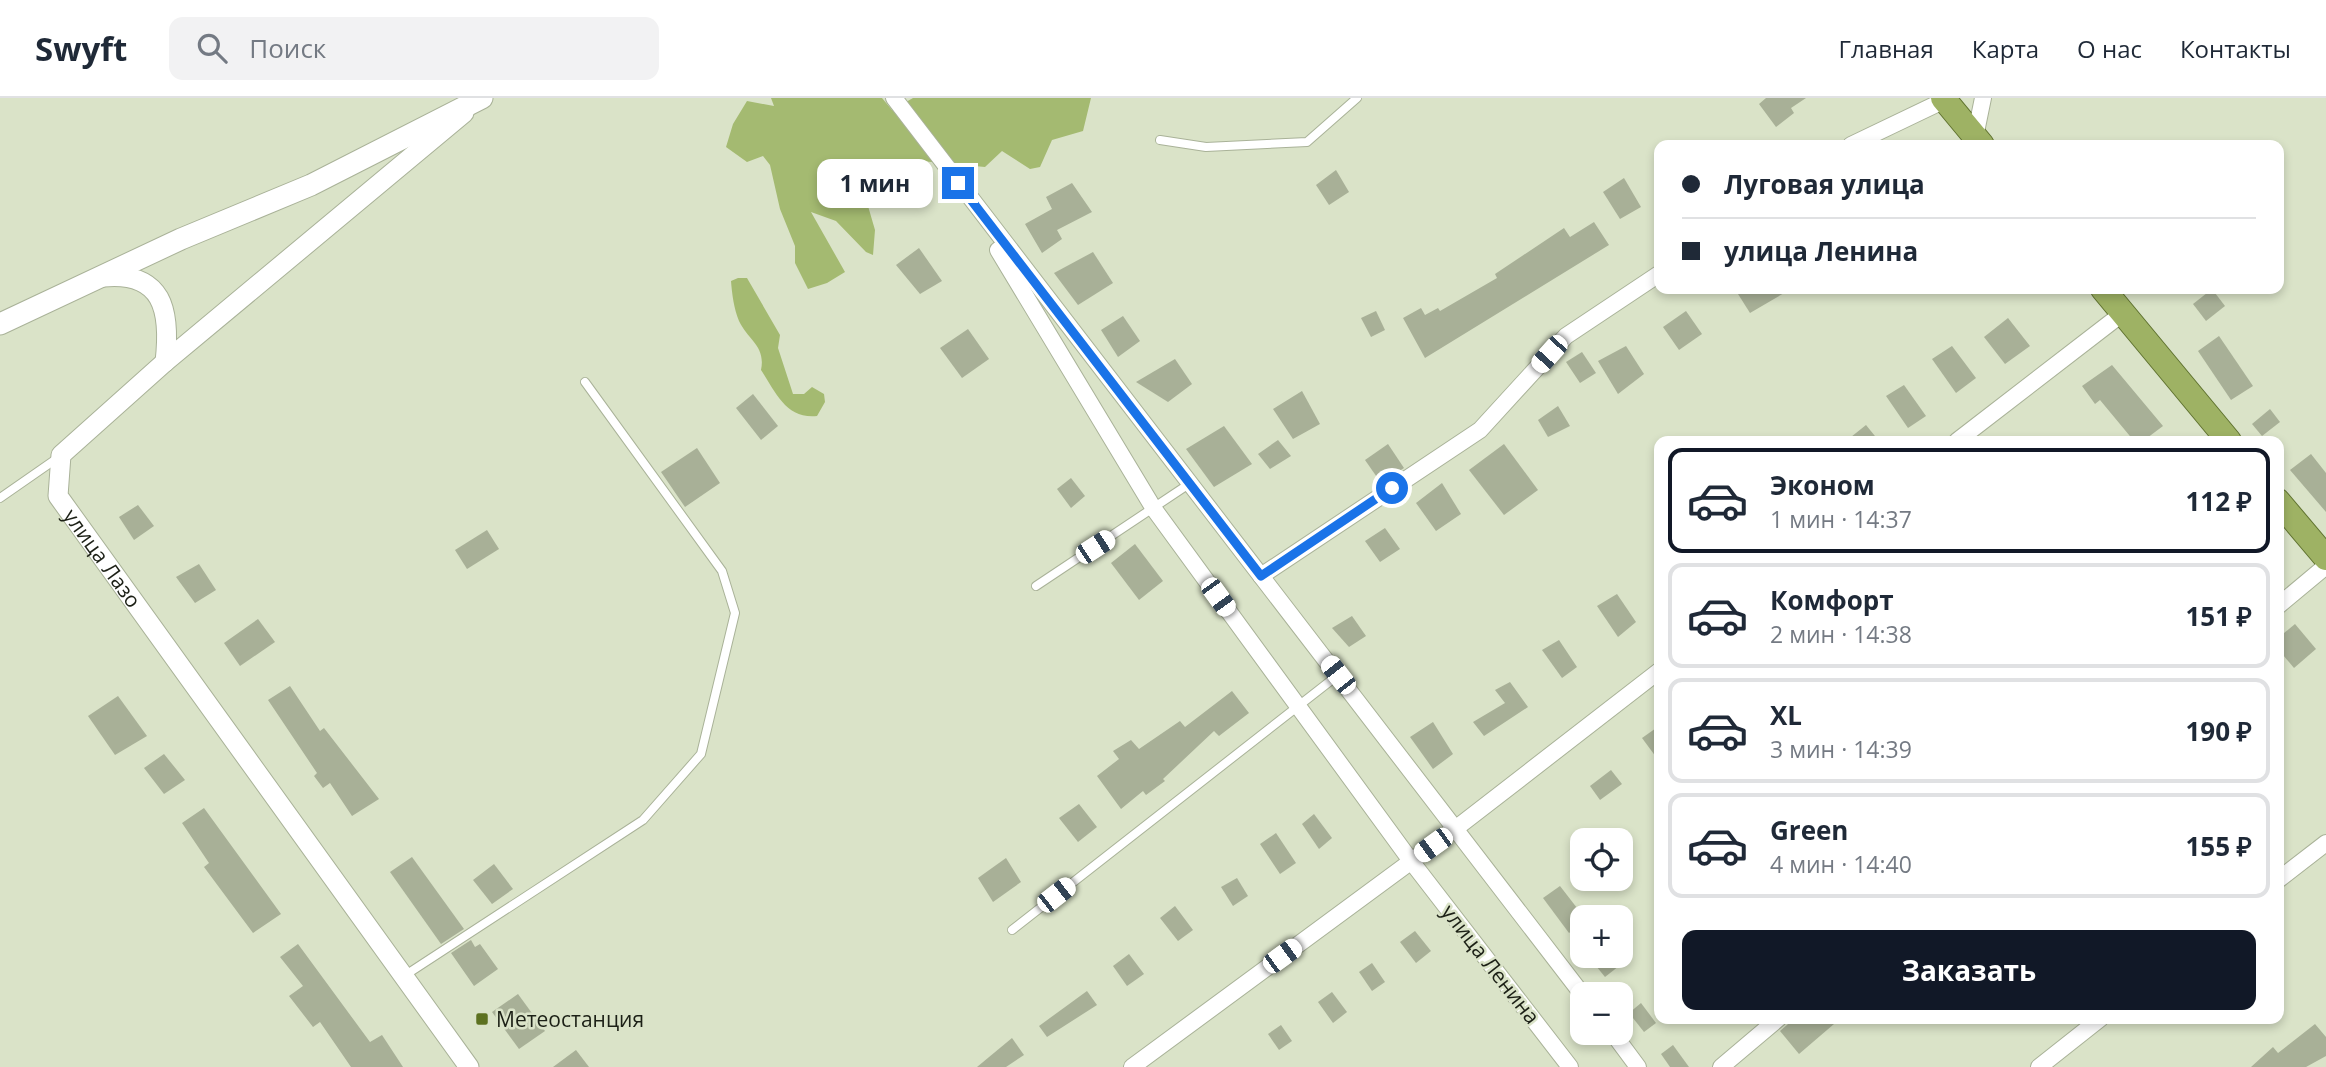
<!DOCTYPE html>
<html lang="ru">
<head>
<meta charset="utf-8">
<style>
  body { margin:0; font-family:"Open Sans",sans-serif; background:#f2f2f3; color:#1f2937; height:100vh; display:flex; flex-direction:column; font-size:26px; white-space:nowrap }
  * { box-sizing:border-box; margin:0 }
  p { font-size:23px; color:#747a83 }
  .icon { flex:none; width:38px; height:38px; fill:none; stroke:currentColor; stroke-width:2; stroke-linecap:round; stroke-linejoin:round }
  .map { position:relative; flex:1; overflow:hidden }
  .panel { position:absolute; left:1654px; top:338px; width:630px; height:588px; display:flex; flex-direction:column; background:#fff; border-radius:14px; box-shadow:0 4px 10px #0003 }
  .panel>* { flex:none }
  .top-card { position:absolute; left:1654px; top:42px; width:630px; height:154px; border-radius:14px; box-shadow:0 4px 10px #0003; display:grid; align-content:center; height:154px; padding:0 28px; background:#fff }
  .fabs { position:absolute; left:1570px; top:730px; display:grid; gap:14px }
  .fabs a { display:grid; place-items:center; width:63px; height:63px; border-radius:14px; background:#fff; box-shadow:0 4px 10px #0003; font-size:35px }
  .end { position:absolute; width:32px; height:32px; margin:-16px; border:9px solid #1a73e8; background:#fff; box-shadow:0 0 0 4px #fff }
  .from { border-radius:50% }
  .bubble { position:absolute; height:49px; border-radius:14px; background:#fff; box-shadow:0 4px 10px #0003; font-size:23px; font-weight:700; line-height:49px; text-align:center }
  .car { position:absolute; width:21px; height:42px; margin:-21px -10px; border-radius:9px; box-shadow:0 0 5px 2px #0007; background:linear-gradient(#fff 24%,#345 0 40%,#fff 0 76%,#345 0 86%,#fff 0) }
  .top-card b { display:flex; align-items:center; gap:24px; height:66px; font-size:26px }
  .top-card b+b { border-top:2px solid #e0e1e3 }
  .top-card i { width:18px; height:18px; background:#1f2937 }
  ul { padding:12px 0 0; list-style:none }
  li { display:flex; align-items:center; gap:21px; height:105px; margin:0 14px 10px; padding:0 14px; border:4px solid #e0e1e3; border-radius:14px }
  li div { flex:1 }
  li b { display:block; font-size:26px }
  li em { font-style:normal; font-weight:700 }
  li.selected { border-color:#111827 }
  li>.icon { width:63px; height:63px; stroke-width:1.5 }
  .button { display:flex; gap:14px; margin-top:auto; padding:14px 28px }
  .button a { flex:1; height:80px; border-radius:14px; background:#111827; color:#fff; font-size:28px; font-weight:700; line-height:80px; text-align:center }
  header { display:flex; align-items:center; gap:42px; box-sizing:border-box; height:98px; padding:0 35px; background:#fff; border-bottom:2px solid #e0e1e3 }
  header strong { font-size:33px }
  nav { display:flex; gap:38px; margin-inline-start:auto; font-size:24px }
  .search { width:490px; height:63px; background:#f2f2f3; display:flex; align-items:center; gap:18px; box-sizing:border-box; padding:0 24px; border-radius:14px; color:#747a83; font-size:26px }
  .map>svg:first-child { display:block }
  .green { fill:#a4ba71 }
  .building { fill:#a8b097 }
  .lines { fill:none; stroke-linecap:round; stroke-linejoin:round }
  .service-casing { stroke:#a9b298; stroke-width:10 }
  .minor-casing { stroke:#a9b298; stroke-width:18 }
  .tertiary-casing { stroke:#a9b298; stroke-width:21 }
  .secondary-casing { stroke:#a9b298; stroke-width:23 }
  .trunk-casing { stroke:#607330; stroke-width:26 }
  .service { stroke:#fff; stroke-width:8 }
  .minor { stroke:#fff; stroke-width:16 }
  .tertiary { stroke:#fff; stroke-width:19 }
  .secondary { stroke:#fff; stroke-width:21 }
  .trunk { stroke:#9eb264; stroke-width:24 }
  .route { stroke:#1a73e8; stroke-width:9 }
  .poi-dot { fill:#5c7120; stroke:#dae3c8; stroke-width:2.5 }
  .labels { text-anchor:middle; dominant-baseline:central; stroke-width:5; stroke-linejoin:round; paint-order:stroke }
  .street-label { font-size:21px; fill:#1c2016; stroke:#dae3c8 }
  .poi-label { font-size:21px; fill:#1c2016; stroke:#dae3c8; text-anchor:start }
</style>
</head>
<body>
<header>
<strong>Swyft</strong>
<div class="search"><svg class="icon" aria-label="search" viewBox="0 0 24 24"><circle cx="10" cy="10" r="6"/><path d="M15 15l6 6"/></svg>Поиск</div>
<nav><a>Главная</a><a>Карта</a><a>О нас</a><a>Контакты</a></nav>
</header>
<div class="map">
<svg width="2326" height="969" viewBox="0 0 2326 969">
  <rect width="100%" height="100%" fill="#dae3c8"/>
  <g class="green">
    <polygon points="771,0 882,0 892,12 913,0 1091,0 1083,33 1052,42 1040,69 1030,71 1002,53 985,69 921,63 929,83 929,101 894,78 877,89 868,108 875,132 873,157 866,154 836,123 811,114 845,174 827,185 808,191 795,165 795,148 780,111 770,67 763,58 747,64 726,49 733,26 747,3 774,8"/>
    <path d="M 738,180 L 747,180 L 780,237 L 778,250 L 793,296 L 804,296 L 812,289 L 824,296 L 825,304 L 817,318 C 786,321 776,295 761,272 C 766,248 748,242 739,223 C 734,211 732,196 731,183 Z"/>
  </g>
  <g class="building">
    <polygon points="1766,0 1806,0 1791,10 1794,15 1776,29 1759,6"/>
    <polygon points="1336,72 1349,94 1329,107 1316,87"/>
    <polygon points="1624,80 1641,109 1620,121 1603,94"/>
    <polygon points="1072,85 1092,114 1057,132 1062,141 1042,155 1025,126 1052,111 1046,99"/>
    <polygon points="1594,124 1609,147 1425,260 1403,220 1421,210 1425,217 1438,210 1440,213 1497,180 1495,176 1564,130 1570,139"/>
    <polygon points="919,150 942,183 920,196 896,167"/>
    <polygon points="1093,154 1113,185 1078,207 1054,175"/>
    <polygon points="1747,191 1791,191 1750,215 1738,196"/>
    <polygon points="2212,191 2225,208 2206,223 2193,206"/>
    <polygon points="1376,213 1385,232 1371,239 1361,220"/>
    <polygon points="1686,213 1702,236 1679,252 1663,229"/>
    <polygon points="1123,218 1140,243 1118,259 1101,232"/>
    <polygon points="2008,220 2030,248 2005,266 1984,239"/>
    <polygon points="968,231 989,261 962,280 940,250"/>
    <polygon points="2219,238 2253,288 2231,302 2198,253"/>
    <polygon points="1626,248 1644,276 1618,296 1598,263"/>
    <polygon points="1952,248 1976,280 1956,295 1932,261"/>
    <polygon points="1582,254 1596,275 1580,285 1566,264"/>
    <polygon points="1175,261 1192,286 1168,304 1136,284"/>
    <polygon points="2112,267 2163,328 2143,343 2134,343 2100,302 2095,306 2082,288"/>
    <polygon points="1904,287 1926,318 1908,330 1886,298"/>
    <polygon points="1302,293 1320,326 1293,341 1273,311"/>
    <polygon points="753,296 778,328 761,342 736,310"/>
    <polygon points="1558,308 1570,328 1548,339 1538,322"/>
    <polygon points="2270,311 2280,324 2262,338 2252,326"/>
    <polygon points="1866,327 1879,343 1846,343"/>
    <polygon points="1224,328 1252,366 1214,389 1186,351"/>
    <polygon points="1278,342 1291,358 1270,371 1258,356"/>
    <polygon points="1388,346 1404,370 1381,385 1365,362"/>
    <polygon points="1504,346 1538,392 1504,417 1469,372"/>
    <polygon points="697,350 720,385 685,409 661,374"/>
    <polygon points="2311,356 2326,375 2326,414 2290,372"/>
    <polygon points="1071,380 1085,398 1071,410 1057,391"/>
    <polygon points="1442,385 1461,416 1436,433 1416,405"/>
    <polygon points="138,407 154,428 134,442 119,419"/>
    <polygon points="1385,430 1400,451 1380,464 1365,443"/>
    <polygon points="487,432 499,451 467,471 455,452"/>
    <polygon points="1135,446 1163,483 1139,502 1111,465"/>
    <polygon points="199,466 216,492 195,505 176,479"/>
    <polygon points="1617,496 1636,524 1618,539 1597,508"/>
    <polygon points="1352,518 1366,538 1349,549 1332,530"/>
    <polygon points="258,521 275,544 240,568 224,545"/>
    <polygon points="2295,526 2316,551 2294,570 2278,551 2278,540"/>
    <polygon points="1559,542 1577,569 1562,580 1542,552"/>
    <polygon points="1510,584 1528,609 1484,638 1473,624 1505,605 1495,592"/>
    <polygon points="290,588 320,633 324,630 379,701 352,718 330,685 323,690 314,678 317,675 268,602"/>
    <polygon points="1232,593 1249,615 1219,638 1214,633 1163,681 1165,683 1146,697 1143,693 1121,711 1097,678 1119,661 1113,653 1131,642 1139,651 1180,623 1185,629"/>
    <polygon points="118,598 147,638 115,657 88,618"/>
    <polygon points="1433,624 1453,656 1433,671 1410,639"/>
    <polygon points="1659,628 1659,663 1642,640"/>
    <polygon points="164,656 185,682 164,696 144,670"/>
    <polygon points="1611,672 1622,686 1600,702 1590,688"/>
    <polygon points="1079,706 1097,729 1078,744 1059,720"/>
    <polygon points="204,710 281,816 253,835 204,769 209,765 182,725"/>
    <polygon points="1314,716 1332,740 1319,751 1302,726"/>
    <polygon points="1276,735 1296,765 1280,776 1260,746"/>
    <polygon points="412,759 464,831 441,846 390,774"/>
    <polygon points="1006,760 1021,784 993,804 978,780"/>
    <polygon points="494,766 513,791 492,806 473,782"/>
    <polygon points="1237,780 1248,798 1233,808 1221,789"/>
    <polygon points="1560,788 1584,819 1582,825 1569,835 1543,800"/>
    <polygon points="1175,808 1193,832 1178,843 1160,820"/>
    <polygon points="1415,833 1431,853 1416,865 1400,844"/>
    <polygon points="471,842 475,849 480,846 498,871 474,888 451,855"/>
    <polygon points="298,846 370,944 382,937 403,969 351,969 320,924 313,929 289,898 303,888 280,859"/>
    <polygon points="1129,856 1144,876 1127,888 1113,868"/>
    <polygon points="1588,858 1612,858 1619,868 1605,879"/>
    <polygon points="1372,865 1385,884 1372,893 1359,874"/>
    <polygon points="1087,893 1097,907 1047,939 1039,928"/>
    <polygon points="1332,894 1347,914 1333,925 1318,904"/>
    <polygon points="518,896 545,933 519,951 492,914"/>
    <polygon points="1641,905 1656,925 1644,934 1629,915"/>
    <polygon points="1795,920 1841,920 1799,956 1780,933"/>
    <polygon points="2315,926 2326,939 2326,958 2306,969 2251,969 2273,949 2278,955"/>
    <polygon points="1281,927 1292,943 1279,952 1268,936"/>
    <polygon points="1012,940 1024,957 1006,969 977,969"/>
    <polygon points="1673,947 1689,969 1670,969 1661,956"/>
    <polygon points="576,952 589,969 553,969"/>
  </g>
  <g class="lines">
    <defs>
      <g id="service">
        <polyline points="1160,42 1206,49 1307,44 1357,0"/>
        <polyline points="0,400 59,359"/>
        <polyline points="1036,488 1189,386"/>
        <polyline points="1012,832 1338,577"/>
        <polyline points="404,878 643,722 701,656 735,515 722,473 585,284"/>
      </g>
      <g id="minor">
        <polyline points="894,0 1582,896"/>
        <polyline points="1975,39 1983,0"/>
        <polyline points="1851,47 1945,2"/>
        <polyline points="998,152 1154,411 1411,763 1570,969"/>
        <polyline points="1957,343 2123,215"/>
        <polyline points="1261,478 1480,332 1566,238 1659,176"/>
        <polyline points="2278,508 2326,468"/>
        <polyline points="2278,782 2326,745"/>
        <polyline points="1612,934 1638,969"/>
        <polyline points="1132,969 1455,731 1659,573"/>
        <polyline points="1721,969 1779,920"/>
        <polyline points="2039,969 2101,920"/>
      </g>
      <g id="tertiary">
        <path id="s1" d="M 464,15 L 165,264 L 61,357 L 58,398 L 469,969"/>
        <path d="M 103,179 C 163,173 171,212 165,264"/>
      </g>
      <polyline id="secondary" points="0,226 181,141 311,87 482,0"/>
      <g id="trunk">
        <polyline points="1943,0 1982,47"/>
        <polyline points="2103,191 2229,343"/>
        <polyline points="2278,403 2326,460"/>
      </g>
    </defs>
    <use href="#service" class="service-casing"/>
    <use href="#minor" class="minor-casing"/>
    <use href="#tertiary" class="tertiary-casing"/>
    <use href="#secondary" class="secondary-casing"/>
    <use href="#trunk" class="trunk-casing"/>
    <use href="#service" class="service"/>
    <use href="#minor" class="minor"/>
    <use href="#tertiary" class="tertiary"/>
    <use href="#secondary" class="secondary"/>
    <use href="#trunk" class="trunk"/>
  </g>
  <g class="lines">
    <polyline class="route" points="958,85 1261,478 1392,390"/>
  </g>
  <rect class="poi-dot" x="475" y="914" width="14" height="14" rx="3.5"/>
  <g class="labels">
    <g class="street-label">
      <text stroke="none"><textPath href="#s1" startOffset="646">улица Лазо</textPath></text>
      <text transform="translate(1491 866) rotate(52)">улица Ленина</text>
    </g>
    <g class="poi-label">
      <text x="496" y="921">Метеостанция</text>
    </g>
  </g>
</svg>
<div class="fabs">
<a><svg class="icon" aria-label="locate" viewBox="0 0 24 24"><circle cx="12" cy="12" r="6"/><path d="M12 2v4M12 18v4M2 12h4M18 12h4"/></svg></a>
<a>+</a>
<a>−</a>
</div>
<i class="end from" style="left:1392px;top:390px"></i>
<i class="end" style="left:958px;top:85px"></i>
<div class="bubble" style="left:817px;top:61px;width:116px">1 мин</div>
<i class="car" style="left:1549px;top:256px;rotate:222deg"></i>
<i class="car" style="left:1095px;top:449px;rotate:57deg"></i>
<i class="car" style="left:1218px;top:499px;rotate:144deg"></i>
<i class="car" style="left:1338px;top:577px;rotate:322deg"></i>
<i class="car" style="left:1433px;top:747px;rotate:234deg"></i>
<i class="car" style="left:1056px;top:797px;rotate:52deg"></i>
<i class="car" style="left:1282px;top:858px;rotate:54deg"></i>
<div class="top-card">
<b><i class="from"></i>Луговая улица</b>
<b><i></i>улица Ленина</b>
</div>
<section class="panel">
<ul>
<li class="selected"><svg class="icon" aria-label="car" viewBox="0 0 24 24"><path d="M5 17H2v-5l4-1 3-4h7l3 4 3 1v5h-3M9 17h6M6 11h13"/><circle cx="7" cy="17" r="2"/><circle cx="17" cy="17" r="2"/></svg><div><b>Эконом</b><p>1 мин · 14:37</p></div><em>112 ₽</em></li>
<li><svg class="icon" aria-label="car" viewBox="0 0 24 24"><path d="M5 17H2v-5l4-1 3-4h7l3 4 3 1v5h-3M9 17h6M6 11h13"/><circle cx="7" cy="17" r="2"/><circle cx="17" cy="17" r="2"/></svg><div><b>Комфорт</b><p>2 мин · 14:38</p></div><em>151 ₽</em></li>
<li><svg class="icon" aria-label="car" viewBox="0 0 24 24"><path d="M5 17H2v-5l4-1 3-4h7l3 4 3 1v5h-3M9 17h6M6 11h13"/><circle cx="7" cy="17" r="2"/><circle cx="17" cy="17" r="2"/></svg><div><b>XL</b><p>3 мин · 14:39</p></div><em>190 ₽</em></li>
<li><svg class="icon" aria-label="car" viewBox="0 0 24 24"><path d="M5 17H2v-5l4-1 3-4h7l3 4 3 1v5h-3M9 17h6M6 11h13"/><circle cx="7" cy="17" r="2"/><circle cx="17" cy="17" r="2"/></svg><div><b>Green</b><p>4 мин · 14:40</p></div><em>155 ₽</em></li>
</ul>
<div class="button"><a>Заказать</a></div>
</section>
</div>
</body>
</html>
